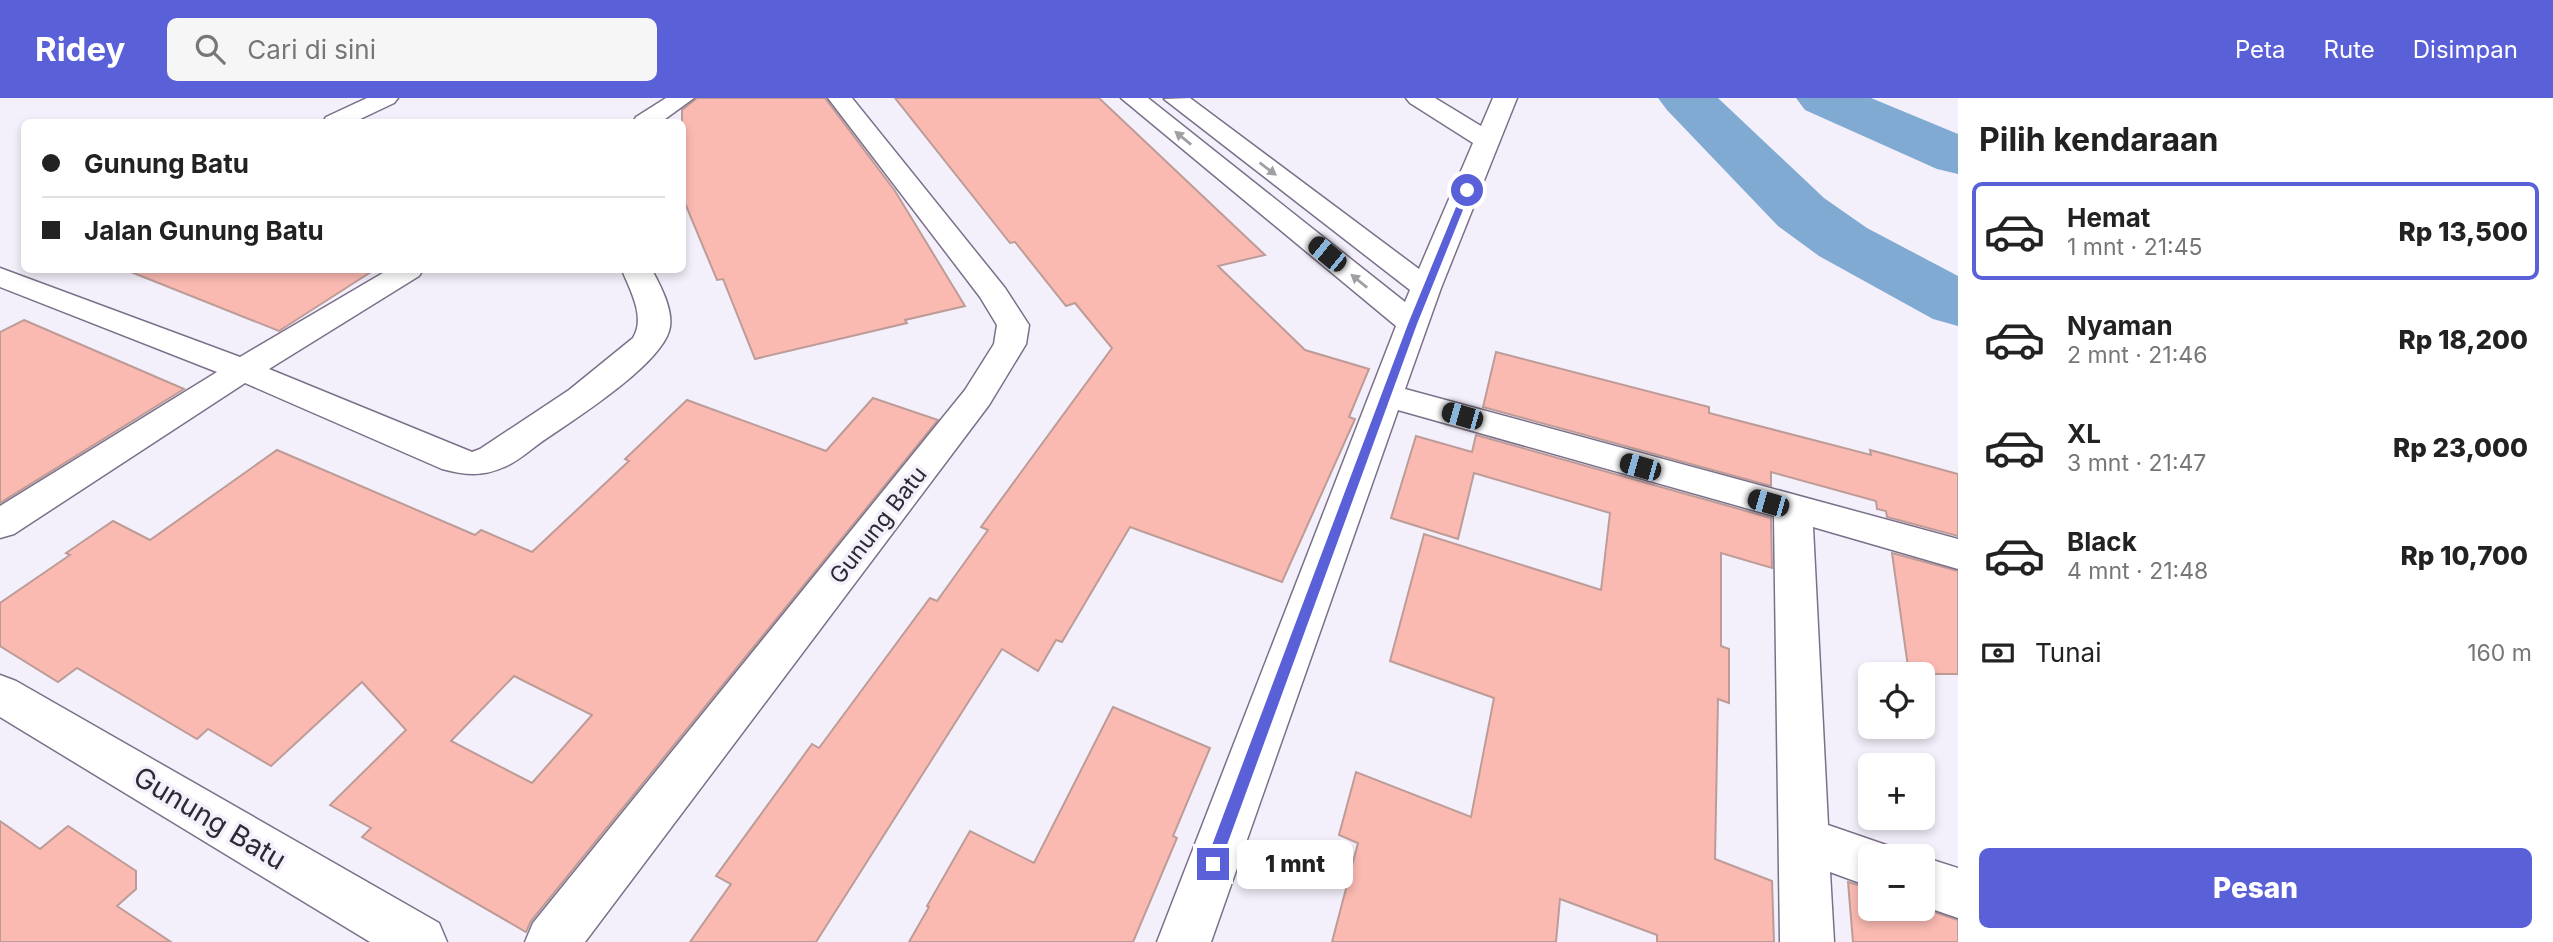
<!DOCTYPE html>
<html lang="id">
<head>
<meta charset="utf-8">
<style>
  body { margin:0; font-family:Inter,sans-serif; background:#f6f6f6; color:#222; height:100vh; display:flex; flex-direction:column; font-size:26px; white-space:nowrap }
  * { box-sizing:border-box; margin:0 }
  p { font-size:23px; color:#767676 }
  .icon { flex:none; width:38px; height:38px; fill:none; stroke:currentColor; stroke-width:2; stroke-linecap:round; stroke-linejoin:round }
  .map { position:relative; flex:1; overflow:hidden }
  .drawer { display:flex; flex-direction:column; background:#fff; width:595px }
  .drawer>* { flex:none }
  .hud { position:absolute; left:21px; top:21px; width:665px; height:154px; border-radius:10px; box-shadow:0 4px 10px #0003; display:grid; align-content:center; height:154px; padding:0 21px; background:#fff }
  .buttons { position:absolute; left:1858px; top:564px; display:grid; gap:14px }
  .buttons a { display:grid; place-items:center; width:77px; height:77px; border-radius:10px; background:#fff; box-shadow:0 4px 10px #0003; font-size:35px }
  .end { position:absolute; width:32px; height:32px; margin:-16px; border:9px solid #5a60d7; background:#fff; box-shadow:0 0 0 4px #fff }
  .from { border-radius:50% }
  .bubble { position:absolute; height:49px; border-radius:10px; background:#fff; box-shadow:0 4px 10px #0003; font-size:23px; font-weight:800; line-height:49px; text-align:center }
  .car { position:absolute; width:21px; height:42px; margin:-21px -10px; border-radius:9px; box-shadow:0 0 5px 2px #0007; background:linear-gradient(#222 24%,#8ab4d8 0 40%,#222 0 76%,#8ab4d8 0 86%,#222 0) }
  .hud b { display:flex; align-items:center; gap:24px; height:66px; font-size:26px }
  .hud b+b { border-top:2px solid #e0e0e0 }
  .hud i { width:18px; height:18px; background:#222 }
  ul { padding:0; list-style:none }
  li { display:flex; align-items:center; gap:21px; height:98px; margin:0 14px 10px; padding:0 7px; border:4px solid transparent; border-radius:10px }
  li div { flex:1 }
  li b { display:block; font-size:26px }
  li em { font-style:normal; font-weight:800 }
  li.current { border-color:#5a60d7 }
  li>.icon { width:63px; height:63px; stroke-width:1.5 }
  h2 { padding:0 21px; font-size:32px; line-height:84px }
  .pay { display:flex; align-items:center; gap:18px; height:77px; padding:0 21px; font-size:26px }
  .pay p { margin-inline-start:auto }
  .button { display:flex; gap:14px; margin-top:auto; padding:14px 21px }
  .button a { flex:1; height:80px; border-radius:10px; background:#5a60d7; color:#fff; font-size:28px; font-weight:800; line-height:80px; text-align:center }
  header { display:flex; align-items:center; gap:42px; box-sizing:border-box; height:98px; padding:0 35px; background:#5a60d7; color:#fff }
  header strong { font-size:33px }
  nav { display:flex; gap:38px; margin-inline-start:auto; font-size:24px }
  .search { width:490px; height:63px; background:#f6f6f6; display:flex; align-items:center; gap:18px; box-sizing:border-box; padding:0 24px; border-radius:10px; color:#767676; font-size:26px }
  main { display:flex; flex:1; min-height:0 }
  .map>svg:first-child { display:block }
  .lines { fill:none; stroke-linecap:round; stroke-linejoin:round }
  .river { fill:#81aad3; fill-rule:evenodd }
  .building { fill:#fabab2; stroke:#bd9c98; stroke-width:2; fill-rule:evenodd }
  .minor-casing { stroke:#7b7089; stroke-width:3 }
  .minor { fill:#fff; fill-rule:evenodd }
  .oneway { fill:#a19fa4 }
  .route { fill:#5a60d7 }
  .labels { text-anchor:middle; dominant-baseline:central; stroke-width:7; stroke-linejoin:round; paint-order:stroke }
  .street-label { font-size:23px; fill:#2e2934; stroke:#f4f0fb }
  .near-street-label { font-size:28px; fill:#2e2934; stroke:#f4f0fb }
</style>
</head>
<body>
<header>
<strong>Ridey</strong>
<div class="search"><svg class="icon" aria-label="search" viewBox="0 0 24 24"><circle cx="10" cy="10" r="6"/><path d="M15 15l6 6"/></svg>Cari di sini</div>
<nav><a>Peta</a><a>Rute</a><a>Disimpan</a></nav>
</header>
<main>
<div class="map">
<svg width="1958" height="844" viewBox="0 0 1958 844">
  <rect width="100%" height="100%" fill="#f4f0fb"/>
  <g class="lines">
    <g class="river">
      <polygon points="1658,0 1718,0 1824,100 1867,130 1958,178 1958,228 1933,221 1819,158 1778,128 1667,12"/>
      <polygon points="1796,0 1871,0 1958,36 1958,76 1937,71 1805,12"/>
    </g>
  </g>
  <g class="building">
    <polygon points="697,0 825,0 895,93 965,208 905,222 907,225 755,261 723,181 717,182 682,98 682,12"/>
    <polygon points="895,0 1099,0 1265,157 1218,168 1305,252 1369,271 1349,319 1355,321 1282,484 1130,429 1062,544 1056,542 1038,573 1002,551 816,844 690,844 731,786 716,778 812,646 819,650 930,500 937,503 988,432 981,429 1112,250 1075,205 1066,208 1015,144 1010,145"/>
    <polygon points="131,172 374,172 279,233 131,174"/>
    <polygon points="24,222 184,291 0,405 0,234"/>
    <polygon points="1496,254 1709,309 1709,315 1871,357 1870,352 1958,376 1958,438 1887,419 1886,413 1877,411 1876,403 1771,374 1771,388 1483,309"/>
    <path d="M 873,300 L 938,322 L 531,823 L 526,834 L 362,739 L 371,730 L 330,707 L 406,632 L 362,584 L 271,668 L 208,631 L 197,641 L 77,570 L 58,584 L 0,548 L 0,505 L 70,457 L 66,455 L 113,423 L 150,442 L 277,352 L 475,437 L 481,432 L 532,454 L 629,363 L 625,361 L 687,302 L 826,353 ZM 514,578 L 592,617 L 532,685 L 451,643 Z"/>
    <polygon points="1476,337 1771,420 1772,470 1721,455 1721,548 1729,551 1729,605 1718,601 1715,761 1772,783 1774,844 1657,844 1657,837 1560,801 1556,844 1332,844 1358,745 1339,737 1356,674 1471,719 1494,600 1390,563 1424,436 1601,492 1610,415 1474,375 1458,441 1391,420 1416,338 1472,354"/>
    <polygon points="1892,455 1958,473 1958,576 1909,576"/>
    <polygon points="1113,609 1210,650 1173,738 1177,740 1133,844 909,844 929,809 927,808 970,733 1034,765"/>
    <polygon points="0,723 40,751 68,728 136,773 136,791 117,808 171,844 0,844"/>
    <polygon points="1848,784 1871,791 1871,810 1922,810 1958,822 1958,844 1853,844"/>
  </g>
  <g class="lines">
    <defs>
      <g id="minor">
        <polygon points="367,0 398,0 394,5 354,24 323,24 326,19"/>
        <polygon points="666,0 694,0 661,24 633,24 636,19"/>
        <polygon points="828,0 852,0 1005,190 1029,227 1026,246 989,307 585,844 525,844 533,825 965,292 994,246 997,227 980,199"/>
        <polygon points="1121,0 1148,0 1405,204 1410,192 1164,1 1190,0 1419,171 1473,45 1410,5 1406,0 1435,0 1481,28 1493,0 1517,0 1441,190 1405,291 1958,441 1958,471 1813,429 1828,727 1889,748 1893,758 1871,758 1871,789 1830,774 1834,844 1780,844 1774,418 1398,312 1211,844 1157,844 1396,228"/>
        <path d="M 0,170 L 240,259 L 388,172 L 423,172 L 419,178 L 269,271 L 472,354 L 480,351 L 569,292 L 633,240 C 646,219 630,192 622,172 L 652,172 C 660,187 675,214 669,233 C 658,269 572,323 540,345 C 529,353 517,364 504,369 C 482,379 465,377 442,371 L 245,285 L 14,436 L 0,440 L 0,408 L 217,274 L 0,189 Z"/>
        <polygon points="0,577 16,583 439,825 447,844 370,844 0,619"/>
        <polygon points="1923,759 1958,770 1958,820 1923,808"/>
      </g>
    </defs>
    <use href="#minor" class="minor-casing"/>
    <use href="#minor" class="minor"/>
  </g>
  <defs><path id="oneway-solid" d="M-6-.8H1V-3.2L6.5 0L1 3.2V.8H-6Z" transform="scale(1.75)"/></defs>
  <g class="oneway">
    <use href="#oneway-solid" transform="translate(1183 40) rotate(-141)"/>
    <use href="#oneway-solid" transform="translate(1268 71) rotate(37)"/>
    <use href="#oneway-solid" transform="translate(1359 183) rotate(-141)"/>
  </g>
  <polygon class="route" points="1467,89 1471,92 1417,226 1220,766 1218,771 1213,773 1207,771 1205,766 1408,226 1463,92"/>
  <g class="labels">
    <g class="street-label">
      <text transform="translate(878 427) rotate(-52)">Gunung Batu</text>
    </g>
    <g class="near-street-label">
      <text transform="translate(210 720) rotate(31)">Gunung Batu</text>
    </g>
  </g>
</svg>
<div class="buttons">
<a><svg class="icon" aria-label="locate" viewBox="0 0 24 24"><circle cx="12" cy="12" r="6"/><path d="M12 2v4M12 18v4M2 12h4M18 12h4"/></svg></a>
<a>+</a>
<a>−</a>
</div>
<i class="end from" style="left:1467px;top:92px"></i>
<i class="end" style="left:1213px;top:766px"></i>
<div class="bubble" style="left:1237px;top:742px;width:116px">1 mnt</div>
<i class="car" style="left:1327px;top:156px;rotate:309deg"></i>
<i class="car" style="left:1462px;top:318px;rotate:286deg"></i>
<i class="car" style="left:1640px;top:369px;rotate:286deg"></i>
<i class="car" style="left:1768px;top:405px;rotate:286deg"></i>
<div class="hud">
<b><i class="from"></i>Gunung Batu</b>
<b><i></i>Jalan Gunung Batu</b>
</div>
</div>
<section class="drawer">
<h2>Pilih kendaraan</h2>
<ul>
<li class="current"><svg class="icon" aria-label="car" viewBox="0 0 24 24"><path d="M5 17H2v-5l4-1 3-4h7l3 4 3 1v5h-3M9 17h6M6 11h13"/><circle cx="7" cy="17" r="2"/><circle cx="17" cy="17" r="2"/></svg><div><b>Hemat</b><p>1 mnt · 21:45</p></div><em>Rp 13,500</em></li>
<li><svg class="icon" aria-label="car" viewBox="0 0 24 24"><path d="M5 17H2v-5l4-1 3-4h7l3 4 3 1v5h-3M9 17h6M6 11h13"/><circle cx="7" cy="17" r="2"/><circle cx="17" cy="17" r="2"/></svg><div><b>Nyaman</b><p>2 mnt · 21:46</p></div><em>Rp 18,200</em></li>
<li><svg class="icon" aria-label="car" viewBox="0 0 24 24"><path d="M5 17H2v-5l4-1 3-4h7l3 4 3 1v5h-3M9 17h6M6 11h13"/><circle cx="7" cy="17" r="2"/><circle cx="17" cy="17" r="2"/></svg><div><b>XL</b><p>3 mnt · 21:47</p></div><em>Rp 23,000</em></li>
<li><svg class="icon" aria-label="car" viewBox="0 0 24 24"><path d="M5 17H2v-5l4-1 3-4h7l3 4 3 1v5h-3M9 17h6M6 11h13"/><circle cx="7" cy="17" r="2"/><circle cx="17" cy="17" r="2"/></svg><div><b>Black</b><p>4 mnt · 21:48</p></div><em>Rp 10,700</em></li>
</ul>
<div class="pay"><svg class="icon" aria-label="cash" viewBox="0 0 24 24"><path d="M3 7h18v10H3z"/><circle cx="12" cy="12" r="2"/></svg>Tunai<p>160 m</p></div>
<div class="button"><a>Pesan</a></div>
</section>
</main>
</body>
</html>
